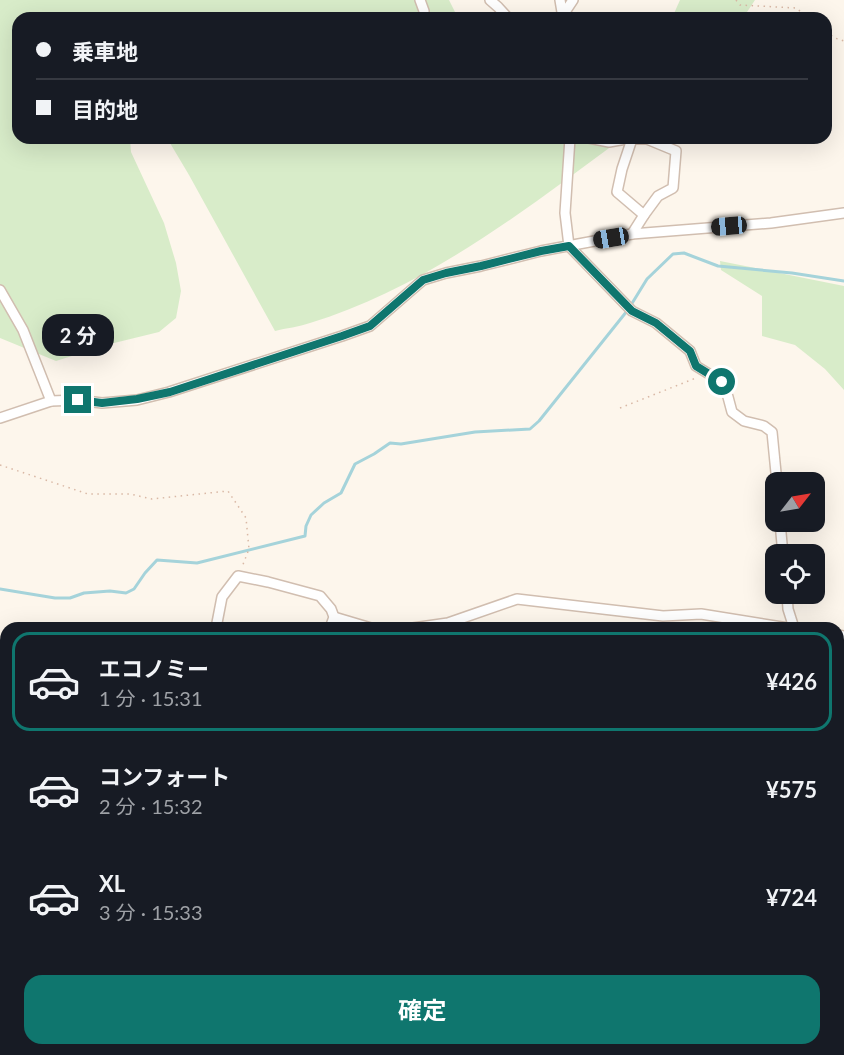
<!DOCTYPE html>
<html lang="ja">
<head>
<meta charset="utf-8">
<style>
  body { margin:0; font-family:Lato,"Noto Sans JP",sans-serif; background:#20242c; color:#f1f3f6; height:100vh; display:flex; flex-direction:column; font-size:22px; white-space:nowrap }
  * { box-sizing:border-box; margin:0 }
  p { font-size:20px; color:#9ea1a6 }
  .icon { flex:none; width:33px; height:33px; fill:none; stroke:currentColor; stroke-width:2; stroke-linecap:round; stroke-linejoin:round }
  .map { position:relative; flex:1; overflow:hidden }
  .details { position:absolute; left:0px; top:622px; width:844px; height:434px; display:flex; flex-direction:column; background:#171b24; border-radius:18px 18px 0 0; box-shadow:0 6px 24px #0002 }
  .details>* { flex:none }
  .banner { position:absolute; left:12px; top:12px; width:820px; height:132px; border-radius:18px; box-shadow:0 6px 24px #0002; display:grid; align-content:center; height:132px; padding:0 24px; background:#171b24 }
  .needle { width:39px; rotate:59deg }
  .fabs { position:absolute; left:765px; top:472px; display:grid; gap:12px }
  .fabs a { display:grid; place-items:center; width:60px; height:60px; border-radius:12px; background:#171b24; box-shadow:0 6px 24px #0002; font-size:30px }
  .end { position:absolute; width:27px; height:27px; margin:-14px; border:8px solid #0f766e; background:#fff; box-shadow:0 0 0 3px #fff }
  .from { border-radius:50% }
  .bubble { position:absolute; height:42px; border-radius:18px; background:#171b24; box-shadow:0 6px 24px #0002; font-size:20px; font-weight:700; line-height:42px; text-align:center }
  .car { position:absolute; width:18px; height:36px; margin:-18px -9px; border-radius:8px; box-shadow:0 0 4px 2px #0007; background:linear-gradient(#222 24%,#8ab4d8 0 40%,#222 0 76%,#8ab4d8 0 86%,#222 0) }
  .banner b { display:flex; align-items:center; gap:21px; height:57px; font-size:22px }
  .banner b+b { border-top:2px solid #363941 }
  .banner i { width:15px; height:15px; background:#f1f3f6 }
  ul { padding:10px 0 0; list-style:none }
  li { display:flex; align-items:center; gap:18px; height:99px; margin:0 12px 9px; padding:0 12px; border:3px solid transparent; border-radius:18px }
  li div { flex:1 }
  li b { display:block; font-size:22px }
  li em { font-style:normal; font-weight:700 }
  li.on { border-color:#0f766e }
  li>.icon { width:54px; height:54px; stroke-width:1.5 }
  .button { display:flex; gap:12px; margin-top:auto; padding:12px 24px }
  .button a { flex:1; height:69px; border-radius:18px; background:#0f766e; color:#fff; font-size:24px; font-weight:700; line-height:69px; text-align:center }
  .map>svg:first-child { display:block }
  .green { fill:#d8ecc9 }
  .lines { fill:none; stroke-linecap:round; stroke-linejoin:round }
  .stream { stroke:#a5d3da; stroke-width:3 }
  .minor-casing { stroke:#d1beb0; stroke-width:12 }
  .highway-casing { stroke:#dad1cd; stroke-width:16 }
  .path { stroke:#d9b8a5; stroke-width:1.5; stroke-dasharray:1.5 4.5; stroke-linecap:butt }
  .minor { stroke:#fff; stroke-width:9 }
  .highway { stroke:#f7b7a3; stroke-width:14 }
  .route { stroke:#0f766e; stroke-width:8 }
</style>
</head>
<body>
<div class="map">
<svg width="844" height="1055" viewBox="0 0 844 1055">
  <rect width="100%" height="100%" fill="#fdf6ec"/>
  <g class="green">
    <polygon points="0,0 449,0 458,18 18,18 18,138 130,138 131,152 164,223 176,263 181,291 176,318 159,332 110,344 56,361 0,338"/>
    <polygon points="680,0 755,0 743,18 672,18"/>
    <path d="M 167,138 L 619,138 L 620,140 C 525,210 425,288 310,323 C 299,327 286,328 275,331 L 189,175 Z"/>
    <polygon points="720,261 844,286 844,390 825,369 795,345 762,336 762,296 721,270"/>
  </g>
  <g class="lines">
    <g class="stream">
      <polyline points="631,305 647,279 673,254 684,253 718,266 792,273 844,281"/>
      <polyline points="0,589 55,598 70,598 84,593 110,591 126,593 134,589 145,573 157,560 197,563 305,536 306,526 311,515 324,503 341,493 355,464 374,454 390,443 401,444 475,432 530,429 539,421 627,311"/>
      <polyline points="0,905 6,908"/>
      <polyline points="838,977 844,975"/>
    </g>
    <defs>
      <g id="minor">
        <polyline points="420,0 424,11"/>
        <polyline points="490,0 498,7 508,18"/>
        <polyline points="560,0 563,18"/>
        <polyline points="563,15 573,0"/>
        <polyline points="570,138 565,213 569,246 632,311 656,323 690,351 696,366 722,382 728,397 732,412 744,421 764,426 772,432 777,483"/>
        <polyline points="589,138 609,142 626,139 647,139 676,151 673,188 658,196 644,215 632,234"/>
        <polyline points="632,139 622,169 617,192 644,215"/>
        <polyline points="0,290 23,330 51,401"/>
        <polyline points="0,418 51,401 78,400 102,403 137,400 169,392 342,336 370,326 423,280 446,273 481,266 541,251 632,234 771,223 844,213"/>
        <polyline points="780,522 783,555"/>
        <polyline points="787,594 788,609 794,628"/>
        <polyline points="334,617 371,628"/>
        <polyline points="216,628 222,597 238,576 268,582 320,596 331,609 334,617 330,628"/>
        <polyline points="413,628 448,623 517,599 663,616 701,614 788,628"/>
        <polyline points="838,635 844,636"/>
        <polyline points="0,684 6,685"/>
        <polyline points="838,721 842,732 838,748"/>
        <polyline points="838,776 840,792"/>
        <polyline points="838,826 844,838"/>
        <polyline points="230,1050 243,1055"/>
        <polyline points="282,1050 284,1055"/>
      </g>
      <g id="highway">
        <polyline points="0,774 6,778"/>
        <polyline points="0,790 6,795"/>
        <polyline points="838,793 844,791"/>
        <polyline points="0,920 6,921"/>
        <polyline points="364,1050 371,1055"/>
        <polyline points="388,1050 395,1055"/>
      </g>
    </defs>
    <use href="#minor" class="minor-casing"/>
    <use href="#highway" class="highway-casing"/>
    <g class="path">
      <polyline points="736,0 740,5 796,8 809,18"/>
      <polyline points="826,32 835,38 844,41"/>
      <polyline points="620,408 696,378"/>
      <polyline points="0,465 88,494 130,494 152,499 228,491 246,518 249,549 242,567"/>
    </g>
    <use href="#minor" class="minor"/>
    <use href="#highway" class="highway"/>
  </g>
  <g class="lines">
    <polyline class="route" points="78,400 102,403 137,399 170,392 342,336 370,326 423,280 446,273 481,266 541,251 569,246 632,311 656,323 690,351 696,366 722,382"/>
  </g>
</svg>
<div class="fabs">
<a><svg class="needle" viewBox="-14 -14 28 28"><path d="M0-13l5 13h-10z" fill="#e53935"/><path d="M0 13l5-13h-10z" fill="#9ea1a6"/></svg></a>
<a><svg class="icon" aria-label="locate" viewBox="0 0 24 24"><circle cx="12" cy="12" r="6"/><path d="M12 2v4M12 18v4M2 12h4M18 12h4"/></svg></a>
</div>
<i class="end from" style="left:722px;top:382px"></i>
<i class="end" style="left:78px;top:400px"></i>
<div class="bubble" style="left:42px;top:314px;width:72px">2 分</div>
<i class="car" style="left:729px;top:226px;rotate:265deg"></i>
<i class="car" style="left:611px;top:238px;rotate:260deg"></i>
<div class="banner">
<b><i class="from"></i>乗車地</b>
<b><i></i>目的地</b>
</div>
<section class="details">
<ul>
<li class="on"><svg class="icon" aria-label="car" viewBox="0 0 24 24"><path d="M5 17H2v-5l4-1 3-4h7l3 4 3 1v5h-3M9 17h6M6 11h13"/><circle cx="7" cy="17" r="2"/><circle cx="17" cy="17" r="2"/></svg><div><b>エコノミー</b><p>1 分 · 15:31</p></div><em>¥426</em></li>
<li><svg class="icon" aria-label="car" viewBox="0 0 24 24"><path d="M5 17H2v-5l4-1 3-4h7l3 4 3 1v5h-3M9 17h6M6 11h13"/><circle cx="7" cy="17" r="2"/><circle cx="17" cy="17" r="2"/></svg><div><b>コンフォート</b><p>2 分 · 15:32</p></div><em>¥575</em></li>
<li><svg class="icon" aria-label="car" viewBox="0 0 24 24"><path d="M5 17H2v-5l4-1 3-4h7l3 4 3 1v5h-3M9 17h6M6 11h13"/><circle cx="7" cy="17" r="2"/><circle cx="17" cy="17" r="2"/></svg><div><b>XL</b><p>3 分 · 15:33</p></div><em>¥724</em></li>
</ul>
<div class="button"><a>確定</a></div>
</section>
</div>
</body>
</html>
